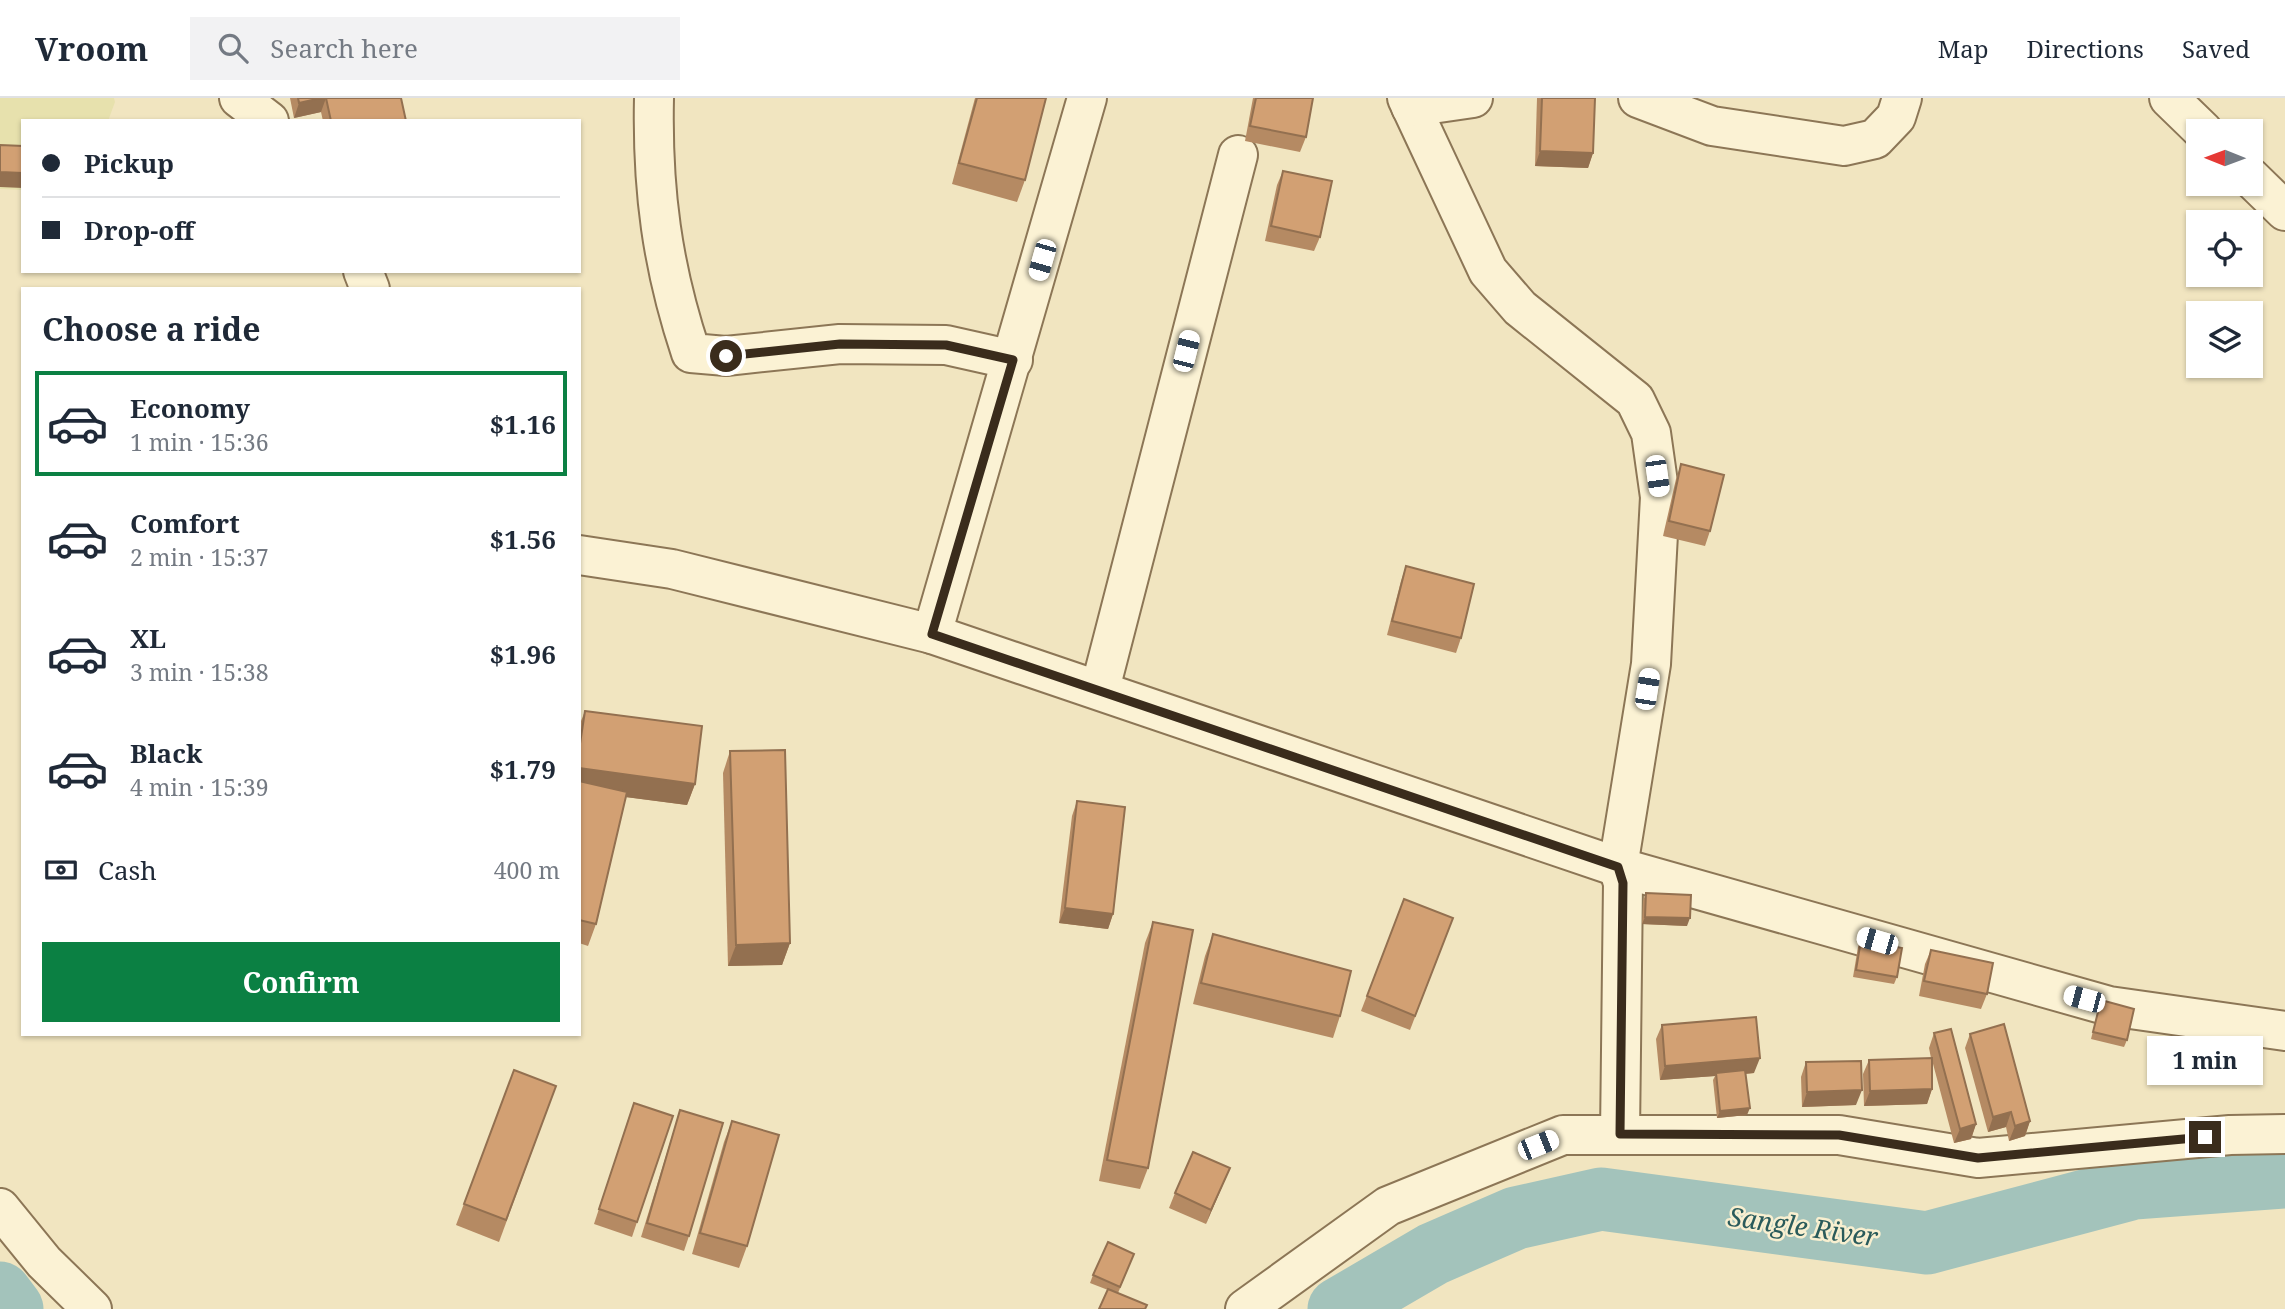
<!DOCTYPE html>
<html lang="en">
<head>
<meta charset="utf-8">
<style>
  body { margin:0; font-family:"Noto Serif",serif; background:#f2f2f3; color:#1f2937; height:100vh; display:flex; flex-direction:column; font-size:26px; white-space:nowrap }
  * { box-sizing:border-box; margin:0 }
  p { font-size:23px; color:#747a83 }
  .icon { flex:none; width:38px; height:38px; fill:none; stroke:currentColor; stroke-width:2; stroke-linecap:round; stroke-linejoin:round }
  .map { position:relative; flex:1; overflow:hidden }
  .side { position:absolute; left:21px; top:189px; width:560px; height:749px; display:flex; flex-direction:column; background:#fff; border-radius:0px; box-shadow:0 2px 5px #0004 }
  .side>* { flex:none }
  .hud { position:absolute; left:21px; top:21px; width:560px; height:154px; border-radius:0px; box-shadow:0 2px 5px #0004; display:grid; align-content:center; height:154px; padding:0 21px; background:#fff }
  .needle { width:46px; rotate:271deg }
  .buttons { position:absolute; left:2186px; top:21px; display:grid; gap:14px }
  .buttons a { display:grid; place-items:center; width:77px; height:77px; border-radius:0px; background:#fff; box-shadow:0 2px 5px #0004; font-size:35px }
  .end { position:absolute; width:32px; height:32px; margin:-16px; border:9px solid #3a2c1c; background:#fff; box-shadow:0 0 0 4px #fff }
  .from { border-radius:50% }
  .bubble { position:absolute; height:49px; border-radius:0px; background:#fff; box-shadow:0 2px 5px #0004; font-size:23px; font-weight:700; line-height:49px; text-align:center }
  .car { position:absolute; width:21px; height:42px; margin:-21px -10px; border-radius:9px; box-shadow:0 0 5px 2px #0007; background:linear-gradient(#fff 24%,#345 0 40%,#fff 0 76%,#345 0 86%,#fff 0) }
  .hud b { display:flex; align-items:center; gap:24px; height:66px; font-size:26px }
  .hud b+b { border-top:2px solid #e0e1e3 }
  .hud i { width:18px; height:18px; background:#1f2937 }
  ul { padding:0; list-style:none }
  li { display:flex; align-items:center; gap:21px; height:105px; margin:0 14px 10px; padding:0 7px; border:4px solid transparent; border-radius:0px }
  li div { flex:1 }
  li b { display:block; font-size:26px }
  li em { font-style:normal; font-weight:700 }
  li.on { border-color:#0b8043 }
  li>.icon { width:63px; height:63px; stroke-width:1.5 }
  h2 { padding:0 21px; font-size:32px; line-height:84px }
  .pay { display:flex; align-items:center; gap:18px; height:77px; padding:0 21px; font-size:26px }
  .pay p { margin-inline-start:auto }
  .action { display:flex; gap:14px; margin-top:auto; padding:14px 21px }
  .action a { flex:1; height:80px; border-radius:0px; background:#0b8043; color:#fff; font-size:28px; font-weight:700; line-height:80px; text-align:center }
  header { display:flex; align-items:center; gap:42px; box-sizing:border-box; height:98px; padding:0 35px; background:#fff; border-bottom:2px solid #e0e1e3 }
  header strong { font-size:33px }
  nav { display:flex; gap:38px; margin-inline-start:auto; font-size:24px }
  .search { width:490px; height:63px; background:#f2f2f3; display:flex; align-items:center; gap:18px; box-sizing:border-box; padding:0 24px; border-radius:0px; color:#747a83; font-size:26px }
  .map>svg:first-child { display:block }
  .farmland { fill:#e7e1ad }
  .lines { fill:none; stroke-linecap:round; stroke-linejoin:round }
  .river { stroke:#a3c3bb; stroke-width:63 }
  .minor-casing { stroke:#8c7656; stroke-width:42 }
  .minor { stroke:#fbf2d4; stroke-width:38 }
  .wall { fill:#b58a63 }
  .shaded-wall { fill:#937050 }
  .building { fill:#d2a073; stroke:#937050; stroke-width:2 }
  .route { stroke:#3a2c1c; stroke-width:9 }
  .labels { text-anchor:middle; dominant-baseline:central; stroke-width:5; stroke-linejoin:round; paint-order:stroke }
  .water-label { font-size:26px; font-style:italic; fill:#2a5b5b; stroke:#f8efd0 }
</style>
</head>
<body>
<header>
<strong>Vroom</strong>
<div class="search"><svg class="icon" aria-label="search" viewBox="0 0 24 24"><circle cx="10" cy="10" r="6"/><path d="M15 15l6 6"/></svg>Search here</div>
<nav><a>Map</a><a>Directions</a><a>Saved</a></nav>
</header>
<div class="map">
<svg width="2285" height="1211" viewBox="0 0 2285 1211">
  <rect width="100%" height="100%" fill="#f1e5c0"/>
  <polygon class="farmland" points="0,0 114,0 115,4 108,23 23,23 23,92 0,91"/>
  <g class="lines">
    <g class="river">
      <polyline points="0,1195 12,1211"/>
      <polyline points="1339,1211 1433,1156 1516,1120 1601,1101 1927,1145 2134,1090 2285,1079"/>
    </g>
    <defs>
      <g id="minor">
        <polyline points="239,0 269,23"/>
        <path d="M 654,0 C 652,91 662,168 691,255 L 726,258 L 840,246 L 946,247 L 1013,262"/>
        <polyline points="1407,0 1488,173 1520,210 1635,302 1651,335 1660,399 1651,566 1618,769 1623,785 1620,1036"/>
        <polyline points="1638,0 1712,28 1844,48 1875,41 1896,19 1902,0"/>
        <polyline points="2169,0 2203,33"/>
        <polyline points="1411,9 1473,0"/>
        <polyline points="2250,79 2285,113"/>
        <polyline points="363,173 370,191"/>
        <polyline points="579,457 672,471 932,536 1618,769 2109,908 2285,933"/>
        <polyline points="932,536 1087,0"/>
        <polyline points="1100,591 1238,57"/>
        <polyline points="0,1110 44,1164 92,1211"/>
        <polyline points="1245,1211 1388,1108 1563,1037 1839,1037 1978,1060 2230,1037 2285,1036"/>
      </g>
    </defs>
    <use href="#minor" class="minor-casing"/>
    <use href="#minor" class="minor"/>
  </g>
  <g class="wall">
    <polygon points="290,0 401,0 406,23 323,23 321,14 294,20"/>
    <polygon points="975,0 1046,0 1025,82 1017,104 952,86"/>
    <polygon points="1253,0 1313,0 1306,39 1300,54 1245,43"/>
    <polygon points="1537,0 1595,0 1593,55 1588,70 1535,68"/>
    <polygon points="1283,73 1320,139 1314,153 1265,143 1277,87"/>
    <polygon points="1681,366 1710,433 1705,448 1663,438 1676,381"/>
    <polygon points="1406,468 1461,540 1456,555 1387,537 1401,483"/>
    <polygon points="585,613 695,686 687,707 626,699 596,826 588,848 579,845 579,628"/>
    <polygon points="730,653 790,845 782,867 728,868 723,675"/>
    <polygon points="1077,703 1113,816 1108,831 1059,825 1072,718"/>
    <polygon points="1646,795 1687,828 1642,826 1643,803"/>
    <polygon points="1404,801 1453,820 1410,932 1361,913"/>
    <polygon points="1153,824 1148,1070 1140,1091 1099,1083 1145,845"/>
    <polygon points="1213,836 1340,918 1333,940 1193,906 1205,858"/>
    <polygon points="1861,842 1897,879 1894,886 1853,879 1858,849"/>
    <polygon points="1931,852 1987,896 1981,911 1919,898 1925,866"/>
    <polygon points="2101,902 2127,942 2124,949 2091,941"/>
    <polygon points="1662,927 1754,975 1746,976 1747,1017 1717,1020 1713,982 1715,978 1660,982 1656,941"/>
    <polygon points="1934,935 1976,1026 1971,1041 1954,1045 1932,962 1932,991 1927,1006 1864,1008 1863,976 1869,962 1931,960 1929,950"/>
    <polygon points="1970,936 2030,1023 2025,1038 2009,1043 2006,1029 1988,1034 1965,950"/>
    <polygon points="1806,964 1856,1007 1802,1009 1801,979"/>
    <polygon points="514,972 556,988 499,1144 456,1127"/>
    <polygon points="680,1012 689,1138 684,1153 641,1139"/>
    <polygon points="629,1019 637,1124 632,1139 594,1126"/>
    <polygon points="732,1023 747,1148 739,1170 692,1156 724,1044"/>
    <polygon points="1224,1084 1206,1126 1169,1110 1175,1095"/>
    <polygon points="1134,1156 1118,1195 1108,1192 1090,1185 1093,1177"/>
  </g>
  <g class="shaded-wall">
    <polygon points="321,0 326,0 321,14 294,20 299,5"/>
    <polygon points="1540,53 1593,55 1588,70 1535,68"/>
    <polygon points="0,74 23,75 23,90 0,89"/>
    <polygon points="579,670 695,686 687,707 579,693"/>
    <polygon points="1065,810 1113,816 1108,831 1059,825"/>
    <polygon points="1645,819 1690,820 1687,828 1642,826"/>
    <polygon points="790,845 782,867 728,868 736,847"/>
    <polygon points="1760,960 1754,975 1716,978 1716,975 1715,978 1660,982 1665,968"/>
    <polygon points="1932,991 1927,1006 1864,1008 1870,993"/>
    <polygon points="1862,992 1856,1007 1802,1009 1807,994"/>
    <polygon points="1750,1010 1747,1017 1717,1020 1720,1013"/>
    <polygon points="2011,1014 2006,1029 1988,1034 1993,1019"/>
    <polygon points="2030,1023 2025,1038 2009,1043 2015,1028"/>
    <polygon points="1976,1026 1971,1041 1954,1045 1960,1031"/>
    <polygon points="1230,1070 1206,1126 1211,1112"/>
  </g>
  <g class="building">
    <polygon points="298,0 321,0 299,5"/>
    <polygon points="326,0 401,0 406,23 331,23"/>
    <polygon points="977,0 1046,0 1025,82 959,65"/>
    <polygon points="1256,0 1313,0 1306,39 1250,28"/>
    <polygon points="1542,0 1595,0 1593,55 1540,53"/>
    <polygon points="0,47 23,48 23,75 0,74"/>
    <polygon points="1283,73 1332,83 1320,139 1271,128"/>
    <polygon points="1681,366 1724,377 1710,433 1669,423"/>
    <polygon points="1406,468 1474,486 1461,540 1392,523"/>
    <polygon points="585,613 702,628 695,686 579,670 579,652"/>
    <polygon points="785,652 790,845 736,847 730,653"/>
    <polygon points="579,683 627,694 596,826 579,822"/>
    <polygon points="1077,703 1125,709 1113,816 1065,810"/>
    <polygon points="1646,795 1691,797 1690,820 1645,819"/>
    <polygon points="1404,801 1453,820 1415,918 1367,898"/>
    <polygon points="1153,824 1193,832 1148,1070 1107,1062"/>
    <polygon points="1213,836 1351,873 1340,918 1201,885"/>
    <polygon points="1861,842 1902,850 1897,879 1856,872"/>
    <polygon points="1931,852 1993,865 1987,896 1924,883"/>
    <polygon points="2101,902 2134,911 2127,942 2093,934"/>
    <polygon points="1756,919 1760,960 1665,968 1662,927"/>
    <polygon points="2004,926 2030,1023 2015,1028 2011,1014 1993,1019 1970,936"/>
    <polygon points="1951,931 1976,1026 1960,1031 1934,935"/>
    <polygon points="1932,960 1932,991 1870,993 1869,962"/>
    <polygon points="1861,963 1862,992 1807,994 1806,964"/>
    <polygon points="514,972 556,988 506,1122 464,1106"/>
    <polygon points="1745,972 1750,1010 1720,1013 1716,975"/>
    <polygon points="634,1005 673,1018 637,1124 599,1111"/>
    <polygon points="680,1012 723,1025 689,1138 647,1125"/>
    <polygon points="732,1023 779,1037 747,1148 700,1135"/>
    <polygon points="1193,1054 1230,1070 1211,1112 1175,1095"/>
    <polygon points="1108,1144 1134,1156 1120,1189 1093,1177"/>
    <polygon points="1108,1191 1147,1207 1145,1211 1099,1211"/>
  </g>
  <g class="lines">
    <polyline class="route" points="726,258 840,246 946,247 1013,262 932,536 1618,769 1623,785 1620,1036 1839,1037 1978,1060 2205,1039"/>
  </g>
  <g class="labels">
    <g class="water-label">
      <text transform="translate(1803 1128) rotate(8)">Sangle River</text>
    </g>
  </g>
</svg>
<div class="buttons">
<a><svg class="needle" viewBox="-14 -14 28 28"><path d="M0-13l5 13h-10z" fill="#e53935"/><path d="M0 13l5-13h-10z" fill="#747a83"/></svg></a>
<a><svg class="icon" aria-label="locate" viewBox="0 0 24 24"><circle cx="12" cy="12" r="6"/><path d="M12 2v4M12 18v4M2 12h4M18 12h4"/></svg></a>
<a><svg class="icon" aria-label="layers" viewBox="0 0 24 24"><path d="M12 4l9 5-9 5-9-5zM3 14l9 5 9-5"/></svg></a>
</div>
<i class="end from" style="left:726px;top:258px"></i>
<i class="end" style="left:2205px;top:1039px"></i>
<div class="bubble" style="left:2147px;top:938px;width:116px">1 min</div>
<i class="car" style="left:1042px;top:162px;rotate:196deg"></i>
<i class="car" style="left:1186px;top:253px;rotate:14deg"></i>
<i class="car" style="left:1657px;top:378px;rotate:172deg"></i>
<i class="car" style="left:1647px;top:591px;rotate:9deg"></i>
<i class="car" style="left:1877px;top:843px;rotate:286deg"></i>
<i class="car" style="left:2084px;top:901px;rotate:285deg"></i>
<i class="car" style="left:1538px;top:1047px;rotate:68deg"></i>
<div class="hud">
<b><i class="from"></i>Pickup</b>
<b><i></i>Drop-off</b>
</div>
<section class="side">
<h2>Choose a ride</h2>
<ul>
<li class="on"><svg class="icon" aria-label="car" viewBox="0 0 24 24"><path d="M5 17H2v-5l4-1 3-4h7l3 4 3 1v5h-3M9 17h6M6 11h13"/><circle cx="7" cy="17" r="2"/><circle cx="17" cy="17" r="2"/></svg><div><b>Economy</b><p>1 min · 15:36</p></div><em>$1.16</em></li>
<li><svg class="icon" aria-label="car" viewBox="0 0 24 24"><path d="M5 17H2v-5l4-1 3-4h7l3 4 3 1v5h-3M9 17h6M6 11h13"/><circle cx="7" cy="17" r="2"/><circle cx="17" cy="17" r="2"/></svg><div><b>Comfort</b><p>2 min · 15:37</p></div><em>$1.56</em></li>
<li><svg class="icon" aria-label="car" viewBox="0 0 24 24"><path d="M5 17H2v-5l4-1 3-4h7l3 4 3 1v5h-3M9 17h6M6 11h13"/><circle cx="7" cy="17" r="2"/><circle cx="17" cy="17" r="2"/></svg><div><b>XL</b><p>3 min · 15:38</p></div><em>$1.96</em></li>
<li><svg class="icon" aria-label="car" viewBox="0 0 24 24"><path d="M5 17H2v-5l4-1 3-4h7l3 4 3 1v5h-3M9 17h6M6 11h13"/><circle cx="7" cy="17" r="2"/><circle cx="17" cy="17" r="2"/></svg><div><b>Black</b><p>4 min · 15:39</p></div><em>$1.79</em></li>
</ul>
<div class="pay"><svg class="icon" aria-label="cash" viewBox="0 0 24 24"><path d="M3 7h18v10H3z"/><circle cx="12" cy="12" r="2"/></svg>Cash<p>400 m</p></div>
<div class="action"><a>Confirm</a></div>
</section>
</div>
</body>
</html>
